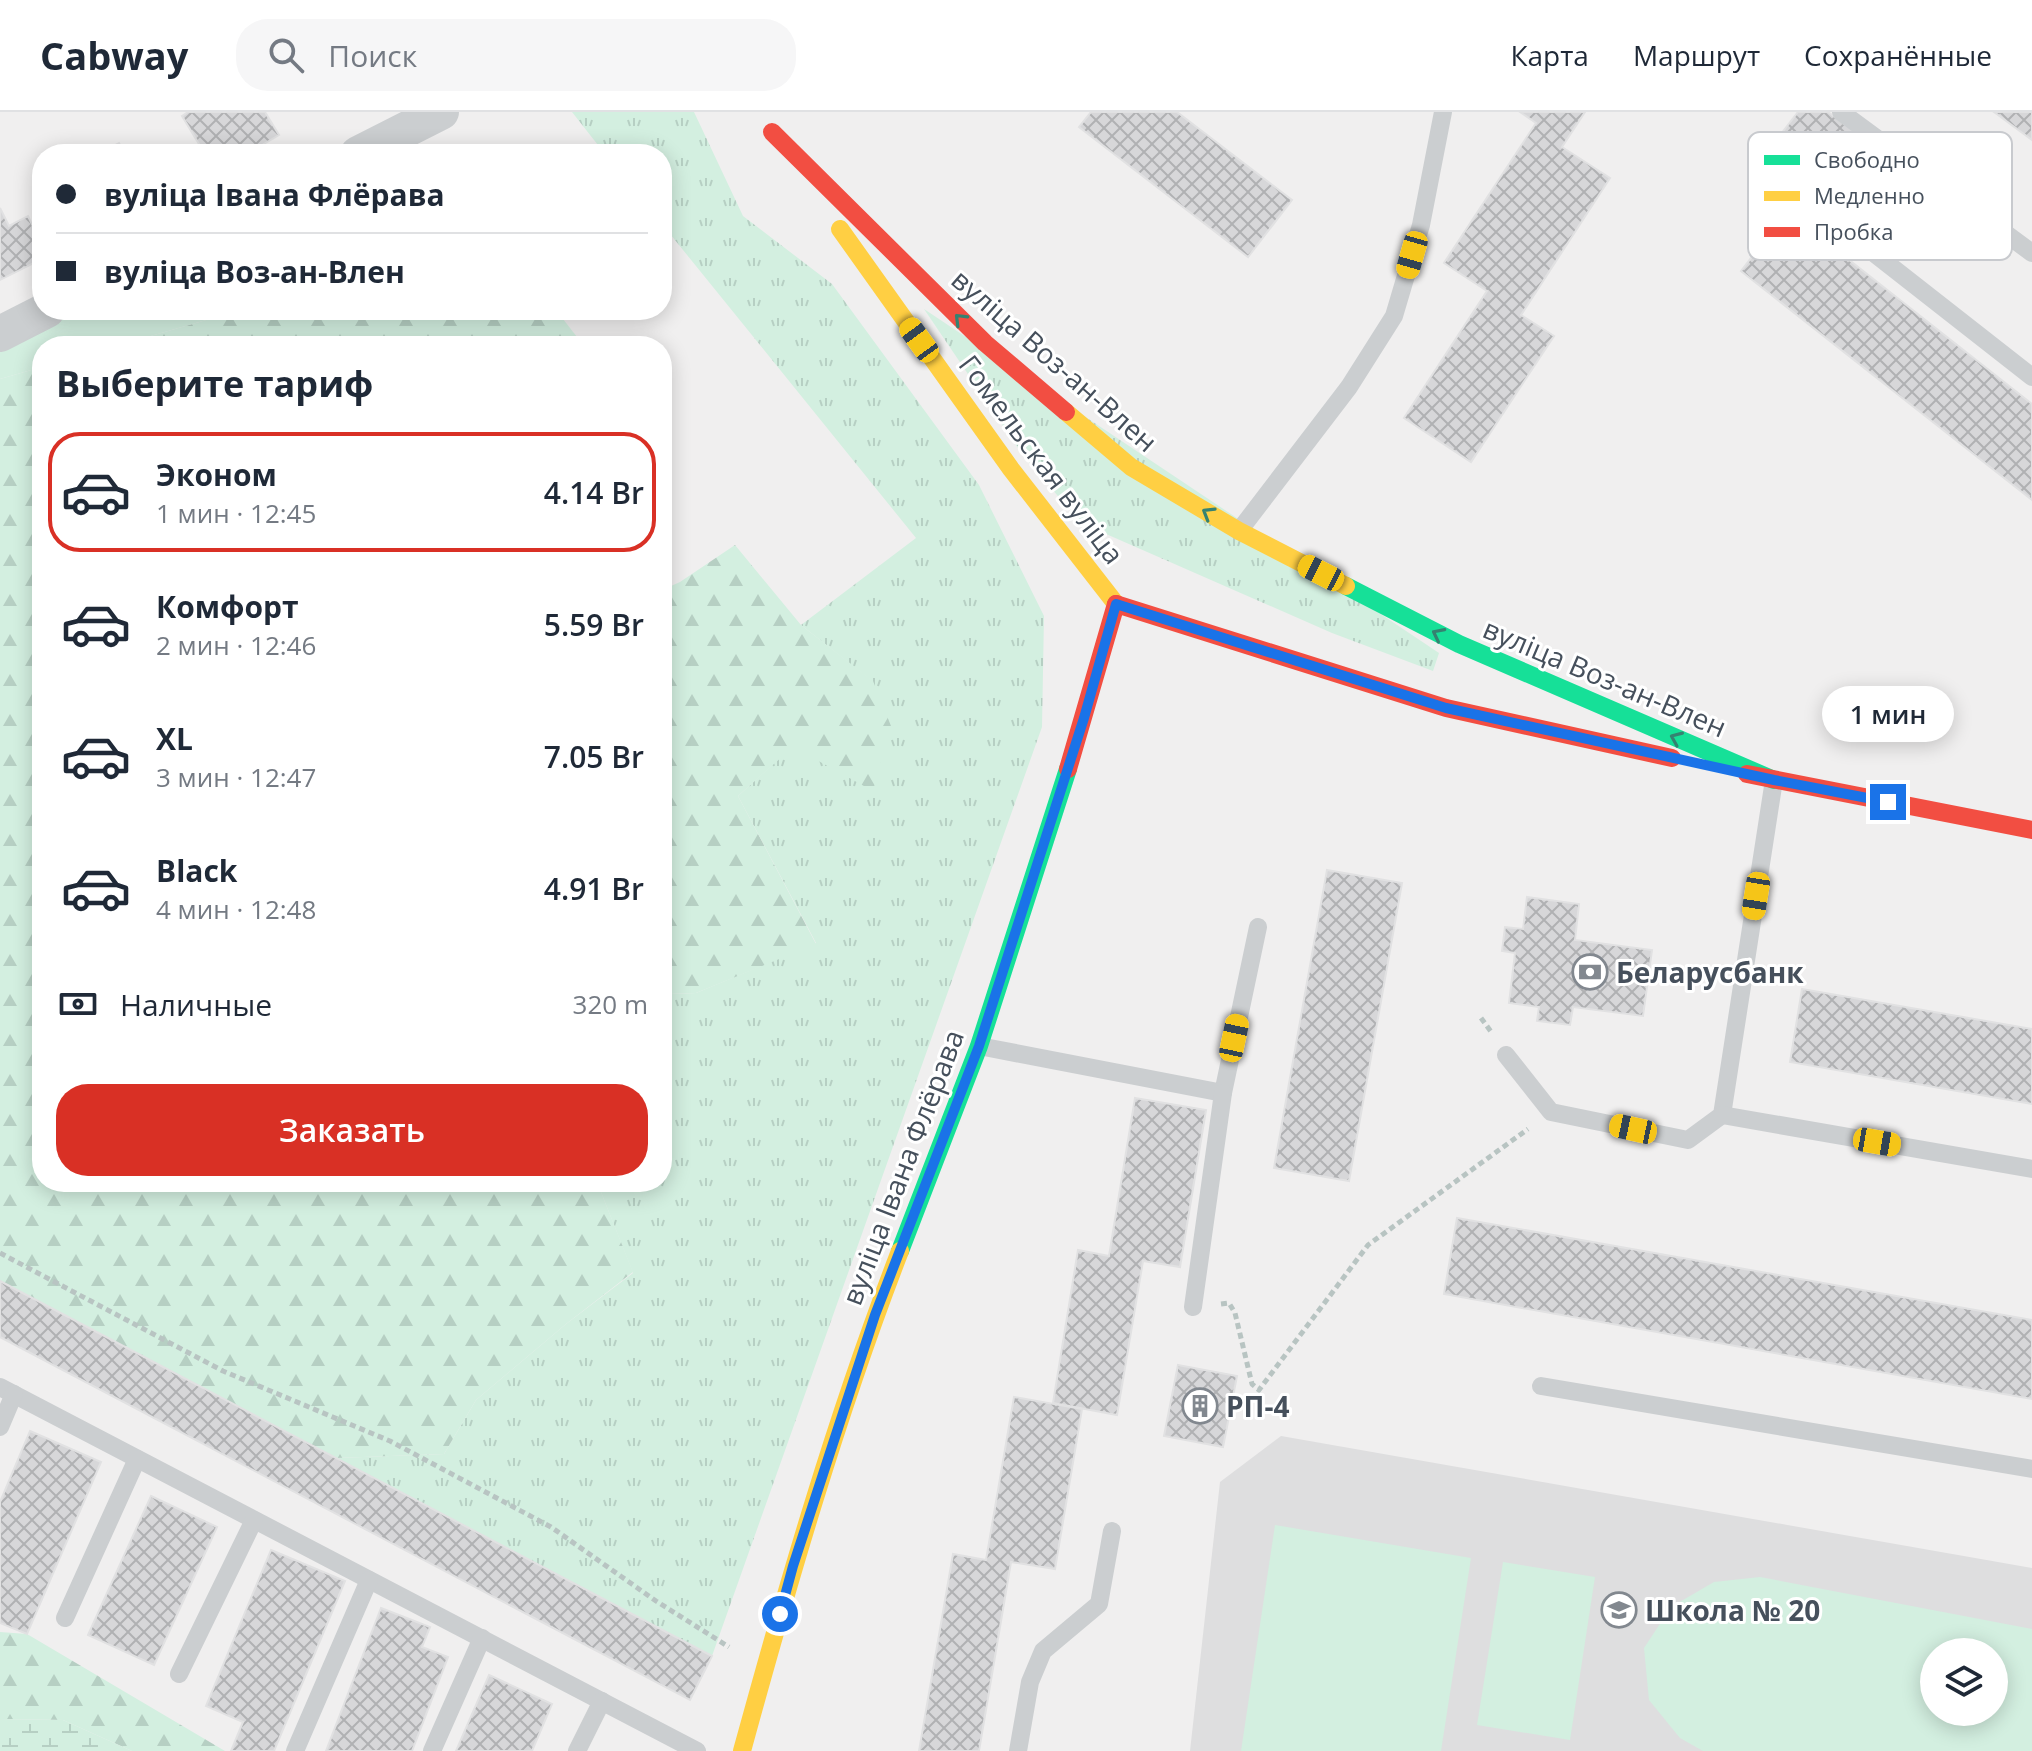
<!DOCTYPE html>
<html lang="ru">
<head>
<meta charset="utf-8">
<style>
  body { margin:0; font-family:"Open Sans",sans-serif; background:#f6f6f7; color:#1f2937; height:100vh; display:flex; flex-direction:column; font-size:30px; white-space:nowrap }
  * { box-sizing:border-box; margin:0 }
  p { font-size:26px; color:#747a83 }
  .icon { flex:none; width:44px; height:44px; fill:none; stroke:currentColor; stroke-width:2; stroke-linecap:round; stroke-linejoin:round }
  .map { position:relative; flex:1; overflow:hidden }
  .panel { position:absolute; left:32px; top:224px; width:640px; height:856px; display:flex; flex-direction:column; background:#fff; border-radius:32px; box-shadow:0 4px 20px #0003 }
  .panel>* { flex:none }
  .hud { position:absolute; left:32px; top:32px; width:640px; height:176px; border-radius:32px; box-shadow:0 4px 20px #0003; display:grid; align-content:center; height:176px; padding:0 24px; background:#fff }
  .controls { position:absolute; left:1920px; top:1526px; display:grid; gap:16px }
  .controls a { display:grid; place-items:center; width:88px; height:88px; border-radius:50%; background:#fff; box-shadow:0 4px 20px #0003; font-size:40px }
  .end { position:absolute; width:36px; height:36px; margin:-18px; border:10px solid #1a73e8; background:#fff; box-shadow:0 0 0 4px #fff }
  .from { border-radius:50% }
  .bubble { position:absolute; height:56px; border-radius:28px; background:#fff; box-shadow:0 4px 20px #0003; font-size:26px; font-weight:600; line-height:56px; text-align:center }
  .car { position:absolute; width:24px; height:48px; margin:-24px -12px; border-radius:10px; box-shadow:0 0 6px 2px #0007; background:linear-gradient(#f5c518 24%,#345 0 40%,#f5c518 0 76%,#345 0 86%,#f5c518 0) }
  .hud b { display:flex; align-items:center; gap:28px; height:76px; font-size:30px }
  .hud b+b { border-top:2px solid #e0e1e3 }
  .hud i { width:20px; height:20px; background:#1f2937 }
  ul { padding:0; list-style:none }
  li { display:flex; align-items:center; gap:24px; height:120px; margin:0 16px 12px; padding:0 8px; border:4px solid transparent; border-radius:32px }
  li div { flex:1 }
  li b { display:block; font-size:30px }
  li em { font-style:normal; font-weight:600 }
  li.active { border-color:#d93025 }
  li>.icon { width:72px; height:72px; stroke-width:1.5 }
  h2 { padding:0 24px; font-size:36px; line-height:96px }
  .pay { display:flex; align-items:center; gap:20px; height:88px; padding:0 24px; font-size:30px }
  .pay p { margin-inline-start:auto }
  .button { display:flex; gap:16px; margin-top:auto; padding:16px 24px }
  .button a { flex:1; height:92px; border-radius:32px; background:#d93025; color:#fff; font-size:32px; font-weight:600; line-height:92px; text-align:center }
  header { display:flex; align-items:center; gap:48px; box-sizing:border-box; height:112px; padding:0 40px; background:#fff; border-bottom:2px solid #e0e1e3 }
  header strong { font-size:38px }
  nav { display:flex; gap:44px; margin-inline-start:auto; font-size:28px }
  .search { width:560px; height:72px; background:#f6f6f7; display:flex; align-items:center; gap:20px; box-sizing:border-box; padding:0 28px; border-radius:32px; color:#747a83; font-size:30px }
  .map>svg:first-child { display:block }
  .education { fill:#dededf; fill-rule:evenodd }
  .grass { fill:url(#grass-tufts) }
  .forest { fill:url(#forest-firs) }
  .wetland { fill:url(#wetland-marsh) }
  .green { fill:#d3efe0; fill-rule:evenodd }
  .building { fill:url(#building-cross-hatch); stroke:#e1e1e2; stroke-width:2 }
  .lines { fill:none; stroke-linecap:round; stroke-linejoin:round }
  .path { stroke:#b8c4c2; stroke-width:5; stroke-dasharray:6 4; stroke-linecap:butt }
  .lane { stroke:#cbced0; stroke-width:18 }
  .street { stroke:#cbced0; stroke-width:36 }
  .fast { stroke:#16e098; stroke-width:18 }
  .slow { stroke:#ffcf43; stroke-width:18 }
  .jam { stroke:#f24e42; stroke-width:18 }
  .oneway { stroke:#358271 }
  .route { stroke:#1a73e8; stroke-width:10 }
  .labels { text-anchor:middle; dominant-baseline:central; stroke-width:6; stroke-linejoin:round; paint-order:stroke }
  .street-label { font-size:28px; fill:#46505c; stroke:#fff }
  .poi-label { font-size:28px; font-weight:bold; fill:#46505c; stroke:#fff; text-anchor:start }
  .key { fill:#fff; stroke:#c8cace; stroke-width:2 }
  .key-label { font-size:22px; fill:#46505c }
</style>
</head>
<body>
<header>
<strong>Cabway</strong>
<div class="search"><svg class="icon" aria-label="search" viewBox="0 0 24 24"><circle cx="10" cy="10" r="6"/><path d="M15 15l6 6"/></svg>Поиск</div>
<nav><a>Карта</a><a>Маршрут</a><a>Сохранённые</a></nav>
</header>
<div class="map">
<svg width="2032" height="1639" viewBox="0 0 2032 1639">
  <defs>
    <pattern id="grass-tufts" width="24" height="20" patternUnits="userSpaceOnUse" patternTransform="scale(2)"><rect width="24" height="20" fill="#d3efe0"/><path d="M3 7l-1-3M5 7V3M7 7l1-3M15 17l-1-3M17 17v-4M19 17l1-3" fill="none" stroke="#b6cfc3"/></pattern>
    <pattern id="forest-firs" width="22" height="20" patternUnits="userSpaceOnUse" patternTransform="scale(2)"><rect width="22" height="20" fill="#d3efe0"/><path d="M5 1l3.5 6h-7zM16 11l3.5 6h-7z" fill="#b6cfc3"/></pattern>
    <pattern id="wetland-marsh" width="20" height="14" patternUnits="userSpaceOnUse" patternTransform="scale(2)"><rect width="20" height="14" fill="#d3efe0"/><path d="M1 5h8M5 5V1M11 12h8M15 12V8" fill="none" stroke="#b6cfc3"/></pattern>
    <pattern id="building-cross-hatch" width="8" height="8" patternUnits="userSpaceOnUse" patternTransform="scale(2)"><rect width="8" height="8" fill="#d7d7d9"/><path d="M0 0l8 8M0 8l8-8" fill="none" stroke="#b0b1b3"/></pattern>
  </defs>
  <rect width="100%" height="100%" fill="#f0efef"/>
  <path class="education" d="M 1281,1324 L 2032,1456 L 2032,1639 L 1190,1639 L 1220,1370 ZM 1934,1540 L 1994,1540 L 1994,1600 L 1934,1600 Z"/>
  <g class="grass">
    <polygon points="572,0 694,0 743,104 832,172 979,373 1044,504 1042,615 712,1544 336,1346 444,1342 476,1288 566,1212 633,1161 597,1070 662,1070 662,942 667,938 668,882 696,881 816,831 738,684 793,634 872,569 801,513 916,426 662,112 662,42 605,42"/>
    <polygon points="924,197 1439,541 1433,559 1332,521 1081,411 1022,342"/>
  </g>
  <g class="forest">
    <polygon points="241,198 556,198 584,234 116,234"/>
    <polygon points="42,255 42,1070 597,1070 633,1160 566,1212 476,1288 444,1342 336,1346 0,1169 0,267"/>
    <polygon points="735,433 801,513 873,569 891,614 873,679 793,635 738,684 816,832 696,881 668,882 667,938 662,942 662,478 680,470"/>
    <polygon points="0,1520 27,1522 225,1639 132,1639 63,1608 0,1607"/>
  </g>
  <polygon class="wetland" points="0,1607 63,1608 132,1639 0,1639"/>
  <g class="green">
    <polygon points="78,198 241,198 116,234 42,234 42,255 0,267 0,237"/>
    <polygon points="1275,1413 1471,1446 1441,1639 1241,1639"/>
    <polygon points="1503,1450 1595,1465 1570,1628 1477,1613"/>
    <path d="M 1760,1465 L 2032,1517 L 2032,1639 L 1703,1639 L 1680,1626 L 1649,1588 L 1644,1536 L 1671,1495 L 1714,1470 ZM 1994,1540 L 1994,1600 L 1934,1600 L 1934,1540 Z"/>
  </g>
  <g class="building">
    <polygon points="188,0 265,0 279,23 247,42 205,42 182,4"/>
    <polygon points="1091,0 1177,0 1292,88 1248,145 1079,15"/>
    <polygon points="1520,0 1585,0 1562,35 1610,66 1521,203 1554,224 1471,350 1404,306 1487,179 1444,151 1536,11"/>
    <polygon points="1798,0 1828,0 1856,21 1828,58 1781,22"/>
    <polygon points="1994,0 2032,0 2032,28"/>
    <polygon points="119,31 125,42 98,42"/>
    <polygon points="0,96 9,114 28,104 42,133 42,147 0,168"/>
    <polygon points="1787,99 2032,292 2032,388 1741,159"/>
    <polygon points="1327,758 1402,771 1349,1069 1274,1056"/>
    <polygon points="1527,785 1579,792 1575,828 1652,838 1643,904 1573,895 1570,913 1537,909 1539,895 1509,891 1515,841 1502,839 1505,815 1523,817"/>
    <polygon points="1802,877 2032,917 2032,992 1790,950"/>
    <polygon points="1135,986 1206,998 1180,1155 1143,1149 1117,1303 1053,1291 1078,1138 1109,1144"/>
    <polygon points="1457,1106 2032,1208 2032,1287 1444,1182"/>
    <polygon points="0,1169 712,1544 690,1588 0,1225"/>
    <polygon points="1178,1253 1237,1264 1223,1335 1164,1324"/>
    <polygon points="1014,1285 1082,1297 1055,1457 1011,1450 979,1639 919,1639 953,1442 986,1448"/>
    <polygon points="30,1319 101,1350 27,1522 0,1511 0,1390"/>
    <polygon points="151,1384 217,1415 154,1553 88,1523"/>
    <polygon points="271,1438 345,1469 274,1639 231,1639 243,1610 206,1594"/>
    <polygon points="381,1496 430,1515 422,1535 448,1545 412,1639 326,1639"/>
    <polygon points="489,1563 552,1592 532,1639 456,1639"/>
  </g>
  <g class="lines">
    <g class="path">
      <polyline points="1481,906 1492,921"/>
      <polyline points="0,1141 223,1259 390,1329 551,1415 656,1489 729,1535"/>
      <polyline points="1221,1192 1229,1191 1235,1201 1252,1272 1259,1278 1368,1133 1528,1017"/>
    </g>
    <g class="lane">
      <polyline points="1841,0 2032,141"/>
      <polyline points="1847,120 2032,265"/>
      <polyline points="1239,419 1349,275 1394,204 1421,113 1443,0"/>
      <polyline points="979,934 1223,981 1258,815"/>
      <polyline points="1506,943 1551,1000 1688,1028 1722,1003 1774,668"/>
      <polyline points="1722,1003 2032,1057"/>
      <polyline points="1193,1195 1223,981"/>
      <polyline points="1541,1274 2032,1357"/>
      <polyline points="0,1275 697,1639"/>
      <polyline points="0,1315 14,1282"/>
      <polyline points="65,1506 137,1347"/>
      <polyline points="179,1562 254,1408"/>
      <polyline points="295,1639 369,1468"/>
      <polyline points="432,1639 482,1526"/>
      <polyline points="577,1639 602,1589"/>
      <polyline points="1018,1639 1030,1570 1043,1539 1099,1492 1112,1419"/>
    </g>
    <g class="street">
      <polyline points="358,42 441,0"/>
      <polyline points="0,222 47,198"/>
    </g>
    <g class="fast">
      <polyline points="1346,474 1459,532 1774,668"/>
      <polyline points="900,1139 979,934 1068,657"/>
    </g>
    <g class="slow">
      <polyline points="840,117 1011,357 1116,492"/>
      <polyline points="1066,300 1131,355 1239,419 1346,474"/>
      <path d="M 742,1639 C 788,1471 837,1302 900,1139"/>
    </g>
    <g class="jam">
      <polyline points="772,20 985,231 1066,300"/>
      <polyline points="1116,492 1446,596 1672,646"/>
      <polyline points="1068,657 1116,492"/>
      <polyline points="1747,662 2032,718"/>
    </g>
  </g>
  <defs><path id="oneway-chevron" d="M-2-3.5L2.5 0L-2 3.5" fill="none" stroke-width="1.6" stroke-linecap="round" stroke-linejoin="round" transform="scale(2)"/></defs>
  <g class="oneway">
    <use href="#oneway-chevron" transform="translate(960 207) rotate(-135)"/>
    <use href="#oneway-chevron" transform="translate(1208 401) rotate(-149)"/>
    <use href="#oneway-chevron" transform="translate(1438 522) rotate(-153)"/>
    <use href="#oneway-chevron" transform="translate(1676 626) rotate(-157)"/>
  </g>
  <g class="lines">
    <polyline class="route" points="780,1502 793,1454 875,1203 979,934 1084,606 1116,492 1446,596 1774,668 1888,690"/>
  </g>
  <defs>
    <symbol id="bank-ring" viewBox="-11 -11 22 22"><circle r="9.5" fill="#fff" stroke="#82888f" stroke-width="1.5"/><path d="M-6-4H6V4H-6ZM0-2.3a2.3 2.3 0 1 0 0 4.6a2.3 2.3 0 1 0 0-4.6Z" fill="#82888f"/></symbol>
    <symbol id="building-ring" viewBox="-11 -11 22 22"><circle r="9.5" fill="#fff" stroke="#82888f" stroke-width="1.5"/><path d="M-4-6H4V6H1V3H-1V6H-4ZM-2.5-4.3h1.7v1.8h-1.7ZM.8-4.3h1.7v1.8H.8ZM-2.5-1h1.7V.8h-1.7ZM.8-1h1.7V.8H.8Z" fill="#82888f"/></symbol>
    <symbol id="school-ring" viewBox="-11 -11 22 22"><circle r="9.5" fill="#fff" stroke="#82888f" stroke-width="1.5"/><path d="M0-5L7-2L0 1L-7-2ZM-4 1L0 2.5L4 1V4Q0 6-4 4Z" fill="#82888f"/></symbol>
  </defs>
  <g fill-rule="evenodd">
    <use href="#bank-ring" x="1570" y="840" width="40" height="40"/>
    <use href="#building-ring" x="1180" y="1274" width="40" height="40"/>
    <use href="#school-ring" x="1599" y="1478" width="40" height="40"/>
  </g>
  <g class="labels">
    <g class="street-label">
      <text transform="translate(1055 248) rotate(41)">вуліца Воз-ан-Влен</text>
      <text transform="translate(1042 347) rotate(53)">Гомельская вуліца</text>
      <text transform="translate(1605 565) rotate(23)">вуліца Воз-ан-Влен</text>
      <text transform="translate(902 1055) rotate(-69)">вуліца Івана Флёрава</text>
    </g>
    <g class="poi-label">
      <text x="1616" y="860">Беларусбанк</text>
      <text x="1226" y="1294">РП-4</text>
      <text x="1645" y="1498">Школа № 20</text>
    </g>
  </g>
  <rect x="1748" y="20" width="264" height="128" rx="12" class="key"/>
  <rect x="1764" y="43" width="36" height="10" fill="#16e098"/>
  <rect x="1764" y="79" width="36" height="10" fill="#ffcf43"/>
  <rect x="1764" y="115" width="36" height="10" fill="#f24e42"/>
  <g class="key-label">
    <text x="1814" y="56">Свободно</text>
    <text x="1814" y="92">Медленно</text>
    <text x="1814" y="128">Пробка</text>
  </g>
</svg>
<div class="controls">
<a><svg class="icon" aria-label="layers" viewBox="0 0 24 24"><path d="M12 4l9 5-9 5-9-5zM3 14l9 5 9-5"/></svg></a>
</div>
<i class="end from" style="left:780px;top:1502px"></i>
<i class="end" style="left:1888px;top:690px"></i>
<div class="bubble" style="left:1822px;top:574px;width:132px">1 мин</div>
<i class="car" style="left:1412px;top:143px;rotate:196deg"></i>
<i class="car" style="left:919px;top:228px;rotate:324deg"></i>
<i class="car" style="left:1321px;top:461px;rotate:297deg"></i>
<i class="car" style="left:1756px;top:784px;rotate:189deg"></i>
<i class="car" style="left:1234px;top:926px;rotate:12deg"></i>
<i class="car" style="left:1633px;top:1017px;rotate:282deg"></i>
<i class="car" style="left:1877px;top:1030px;rotate:100deg"></i>
<div class="hud">
<b><i class="from"></i>вуліца Івана Флёрава</b>
<b><i></i>вуліца Воз-ан-Влен</b>
</div>
<section class="panel">
<h2>Выберите тариф</h2>
<ul>
<li class="active"><svg class="icon" aria-label="car" viewBox="0 0 24 24"><path d="M5 17H2v-5l4-1 3-4h7l3 4 3 1v5h-3M9 17h6M6 11h13"/><circle cx="7" cy="17" r="2"/><circle cx="17" cy="17" r="2"/></svg><div><b>Эконом</b><p>1 мин · 12:45</p></div><em>4.14 Br</em></li>
<li><svg class="icon" aria-label="car" viewBox="0 0 24 24"><path d="M5 17H2v-5l4-1 3-4h7l3 4 3 1v5h-3M9 17h6M6 11h13"/><circle cx="7" cy="17" r="2"/><circle cx="17" cy="17" r="2"/></svg><div><b>Комфорт</b><p>2 мин · 12:46</p></div><em>5.59 Br</em></li>
<li><svg class="icon" aria-label="car" viewBox="0 0 24 24"><path d="M5 17H2v-5l4-1 3-4h7l3 4 3 1v5h-3M9 17h6M6 11h13"/><circle cx="7" cy="17" r="2"/><circle cx="17" cy="17" r="2"/></svg><div><b>XL</b><p>3 мин · 12:47</p></div><em>7.05 Br</em></li>
<li><svg class="icon" aria-label="car" viewBox="0 0 24 24"><path d="M5 17H2v-5l4-1 3-4h7l3 4 3 1v5h-3M9 17h6M6 11h13"/><circle cx="7" cy="17" r="2"/><circle cx="17" cy="17" r="2"/></svg><div><b>Black</b><p>4 мин · 12:48</p></div><em>4.91 Br</em></li>
</ul>
<div class="pay"><svg class="icon" aria-label="cash" viewBox="0 0 24 24"><path d="M3 7h18v10H3z"/><circle cx="12" cy="12" r="2"/></svg>Наличные<p>320 m</p></div>
<div class="button"><a>Заказать</a></div>
</section>
</div>
</body>
</html>
